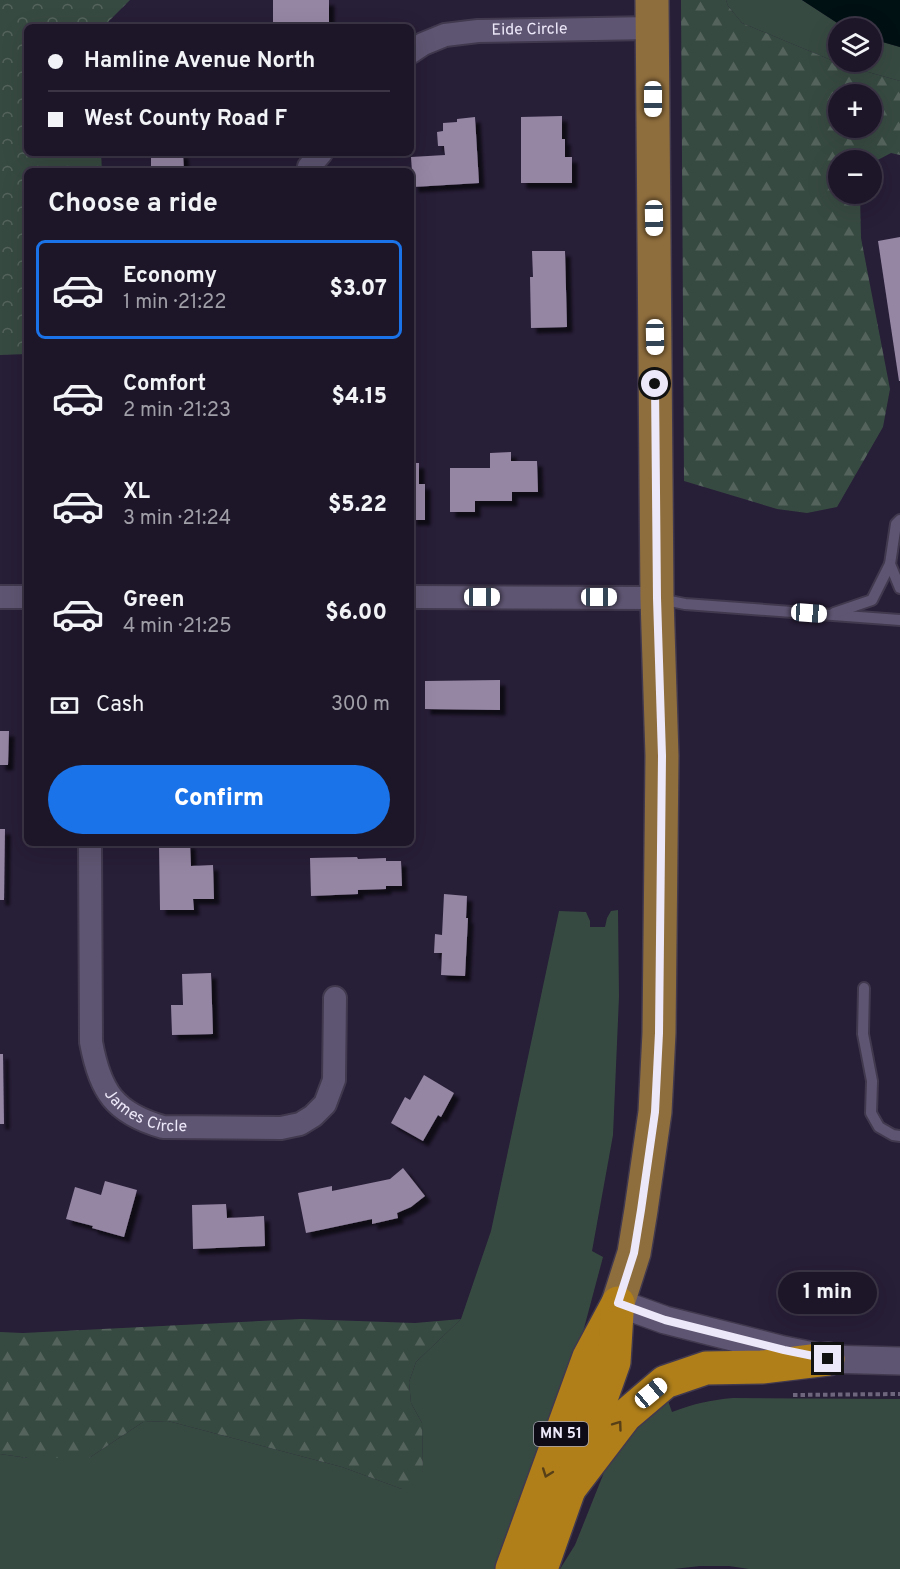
<!DOCTYPE html>
<html lang="en">
<head>
<meta charset="utf-8">
<style>
  body { margin:0; font-family:Overpass,sans-serif; background:#251f31; color:#f1f3f6; height:100vh; display:flex; flex-direction:column; font-size:22px; white-space:nowrap }
  * { box-sizing:border-box; margin:0 }
  p { font-size:20px; color:#a09fa8 }
  .icon { flex:none; width:33px; height:33px; fill:none; stroke:currentColor; stroke-width:2; stroke-linecap:round; stroke-linejoin:round }
  .map { position:relative; flex:1; overflow:hidden }
  .sheet { position:absolute; left:24px; top:168px; width:390px; height:678px; display:flex; flex-direction:column; background:#1d1629; border-radius:9px; box-shadow:0 6px 24px #0002,0 0 0 2px #3b3546 }
  .sheet>* { flex:none }
  .banner { position:absolute; left:24px; top:24px; width:390px; height:132px; border-radius:9px; box-shadow:0 6px 24px #0002,0 0 0 2px #3b3546; display:grid; align-content:center; height:132px; padding:0 24px; background:#1d1629 }
  .fabs { position:absolute; left:828px; top:18px; display:grid; gap:12px }
  .fabs a { display:grid; place-items:center; width:54px; height:54px; border-radius:50%; background:#1d1629; box-shadow:0 6px 24px #0002,0 0 0 2px #3b3546; font-size:30px }
  .end { position:absolute; width:27px; height:27px; margin:-14px; border:8px solid #ede8f9; background:#111; box-shadow:0 0 0 3px #111 }
  .from { border-radius:50% }
  .bubble { position:absolute; height:42px; border-radius:21px; background:#1d1629; box-shadow:0 6px 24px #0002,0 0 0 2px #3b3546; font-size:20px; font-weight:800; line-height:42px; text-align:center }
  .car { position:absolute; width:18px; height:36px; margin:-18px -9px; border-radius:8px; box-shadow:0 0 4px 2px #0007; background:linear-gradient(#fff 24%,#345 0 40%,#fff 0 76%,#345 0 86%,#fff 0) }
  .banner b { display:flex; align-items:center; gap:21px; height:57px; font-size:22px }
  .banner b+b { border-top:2px solid #3b3546 }
  .banner i { width:15px; height:15px; background:#f1f3f6 }
  ul { padding:0; list-style:none }
  li { display:flex; align-items:center; gap:18px; height:99px; margin:0 12px 9px; padding:0 12px; border:3px solid transparent; border-radius:9px }
  li div { flex:1 }
  li b { display:block; font-size:22px }
  li em { font-style:normal; font-weight:800 }
  li.active { border-color:#1a73e8 }
  li>.icon { width:54px; height:54px; stroke-width:1.5 }
  h2 { padding:0 24px; font-size:27px; line-height:72px }
  .pay { display:flex; align-items:center; gap:15px; height:66px; padding:0 24px; font-size:22px }
  .pay p { margin-inline-start:auto }
  .action { display:flex; gap:12px; margin-top:auto; padding:12px 24px }
  .action a { flex:1; height:69px; border-radius:36px; background:#1a73e8; color:#fff; font-size:24px; font-weight:800; line-height:69px; text-align:center }
  .map>svg:first-child { display:block }
  .grass { fill:#374a41 }
  .forest { fill:url(#forest-firs); fill-rule:evenodd }
  .park { fill:url(#park-crowns) }
  .water { fill:#001113 }
  .building { fill:#9586a4; filter:url(#shadow) }
  .lines { fill:none; stroke-linecap:round; stroke-linejoin:round }
  .service-casing { stroke:#41394e; stroke-width:14 }
  .minor-casing { stroke:#41394e; stroke-width:26 }
  .tertiary-casing { stroke:#41394e; stroke-width:30 }
  .primary-casing { stroke:#41394e; stroke-width:36 }
  .motorway-casing { stroke:#41394e; stroke-width:36 }
  .path { stroke:#6e667c; stroke-width:4; stroke-dasharray:4.5 3; stroke-linecap:butt }
  .service { stroke:#5e5572; stroke-width:10 }
  .minor { stroke:#5e5572; stroke-width:22 }
  .tertiary { stroke:#5e5572; stroke-width:27 }
  .primary { stroke:#8f6e3d; stroke-width:33 }
  .motorway { stroke:#b07f1a; stroke-width:33 }
  .oneway { stroke:#573f18 }
  .route { stroke:#ede8f9; stroke-width:8 }
  .labels { text-anchor:middle; dominant-baseline:central; stroke-width:6; stroke-linejoin:round; paint-order:stroke }
  .shield { fill:#0e0b16; stroke:#aaa6b5; stroke-width:1.5 }
  .shield-label { font-size:15px; font-weight:bold; fill:#ede8f9 }
  .street-label { font-size:16px; fill:#ede8f9; stroke:#0e0b16 }
</style>
</head>
<body>
<div class="map">
<svg width="900" height="1569" viewBox="0 0 900 1569">
  <defs>
    <pattern id="forest-firs" width="22" height="20" patternUnits="userSpaceOnUse" patternTransform="scale(1.5)"><rect width="22" height="20" fill="#374a41"/><path d="M5 1l3.5 6h-7zM16 11l3.5 6h-7z" fill="#54645d"/></pattern>
    <pattern id="park-crowns" width="20" height="18" patternUnits="userSpaceOnUse" patternTransform="scale(1.5)"><rect width="20" height="18" fill="#374a41"/><path d="M2 6a3 3 0 1 1 6 0M12 15a3 3 0 1 1 6 0" fill="none" stroke="#54645d"/></pattern>
    <filter id="shadow"><feDropShadow dx="5.5" dy="5.5" stdDeviation="1.5" flood-color="#0009"/></filter>
  </defs>
  <rect width="100%" height="100%" fill="#271e37"/>
  <g class="grass">
    <polygon points="726,0 802,0 845,28 838,28 838,62 872,62 872,39 900,47 900,81 843,65 742,23 728,6"/>
    <polygon points="618,910 619,997 613,1135 592,1251 603,1257 583,1332 531,1478 495,1569 0,1569 0,1454 28,1458 89,1458 143,1422 168,1421 342,1467 402,1489 423,1471 422,1423 411,1403 409,1382 416,1362 461,1319 491,1231 559,911 586,912 590,921 590,927 605,927 607,918 611,911"/>
    <path d="M 733,1398 L 900,1399 L 900,1569 L 749,1569 L 729,1566 L 700,1566 L 674,1569 L 560,1569 L 575,1545 L 615,1445 L 668,1401 L 672,1412 C 693,1404 710,1400 733,1398 Z"/>
  </g>
  <g class="forest">
    <path d="M 681,0 L 726,0 L 728,6 L 742,23 L 843,65 L 900,81 L 900,155 L 891,153 L 872,163 L 872,160 L 838,160 L 838,194 L 860,194 L 861,238 L 890,389 L 883,427 L 837,507 L 807,513 L 777,509 L 684,481 ZM 838,94 L 872,94 L 872,128 L 838,128 Z"/>
    <polygon points="301,1319 415,1323 461,1319 416,1362 409,1382 411,1403 422,1423 423,1471 414,1487 402,1489 342,1467 168,1421 143,1422 89,1458 28,1458 0,1454 0,1332 23,1333"/>
  </g>
  <polygon class="park" points="0,0 130,0 108,22 107,27 27,27 27,153 101,153 102,171 27,171 27,354 0,355"/>
  <polygon class="water" points="802,0 900,0 900,47 872,39 872,28 845,28"/>
  <g class="building">
    <rect x="273" y="0" width="56" height="27"/>
    <polygon points="562,116 562,139 565,139 565,157 572,157 572,183 521,183 521,117"/>
    <polygon points="475,117 479,183 413,187 411,157 445,155 444,146 438,146 437,132 443,131 443,123 457,122 457,119"/>
    <polygon points="151,153 183,153 184,171 138,171 138,169 151,169"/>
    <polygon points="900,237 900,381 899,381 878,241"/>
    <polygon points="532,251 565,251 567,327 531,328 530,277 533,277"/>
    <rect x="24" y="439" width="3" height="52"/>
    <polygon points="511,452 511,461 537,461 538,492 512,492 512,501 475,501 475,512 450,512 450,468 490,468 490,453"/>
    <polygon points="411,463 419,463 419,484 425,484 425,520 411,520"/>
    <polygon points="500,680 500,710 425,709 425,681"/>
    <polygon points="0,731 9,731 8,765 0,765"/>
    <polygon points="0,829 5,829 4,900 0,900"/>
    <polygon points="159,843 190,843 191,866 213,865 214,899 193,899 194,910 160,910"/>
    <polygon points="357,857 358,859 386,858 386,861 401,861 402,886 386,886 386,889 358,890 358,894 311,896 310,858"/>
    <polygon points="444,894 467,896 466,918 468,918 465,976 441,975 442,953 434,953 435,934 442,935"/>
    <polygon points="211,973 213,1034 172,1035 171,1005 183,1005 182,974"/>
    <polygon points="0,1054 3,1054 4,1124 0,1124"/>
    <polygon points="424,1075 454,1093 441,1117 438,1115 423,1141 391,1123 405,1097 410,1100"/>
    <polygon points="403,1168 425,1196 411,1207 397,1213 398,1218 372,1224 372,1219 306,1233 298,1193 332,1186 332,1191 390,1179"/>
    <polygon points="105,1181 137,1190 124,1237 92,1228 93,1226 66,1219 75,1187 101,1195"/>
    <polygon points="226,1204 227,1218 264,1216 265,1246 193,1249 192,1205"/>
  </g>
  <g class="lines">
    <defs>
      <g id="service">
        <polyline points="900,520 896,524 890,564 900,588"/>
        <polyline points="660,599 685,604 900,620"/>
        <polyline points="834,613 872,600 890,564"/>
        <polyline points="864,988 863,1034 872,1081 871,1113 879,1127 893,1135 900,1136"/>
      </g>
      <g id="minor">
        <path id="s1" d="M 411,52 L 423,44 L 445,35 L 478,31 L 652,28"/>
        <polyline points="309,167 321,153"/>
        <polyline points="0,597 27,597"/>
        <polyline points="411,597 657,598"/>
        <path id="s2" d="M 90,843 L 91,1042 C 100,1091 114,1113 163,1127 L 281,1128 L 300,1124 L 313,1116 L 325,1104 L 334,1080 L 335,998"/>
      </g>
      <polyline id="tertiary" points="618,1303 665,1320 784,1350 828,1359 900,1361"/>
      <polyline id="primary" points="618,1303 634,1253 641,1210 655,1112 659,1033 662,756 657,598 652,0"/>
      <g id="motorway">
        <polyline points="570,1488 625,1416 665,1382 706,1368 762,1367 828,1359"/>
        <polyline points="512,1569 589,1357 618,1303"/>
        <polyline points="541,1569 614,1362 617,1313"/>
      </g>
    </defs>
    <use href="#service" class="service-casing"/>
    <use href="#minor" class="minor-casing"/>
    <use href="#tertiary" class="tertiary-casing"/>
    <use href="#primary" class="primary-casing"/>
    <use href="#motorway" class="motorway-casing"/>
    <polyline class="path" points="793,1395 900,1394"/>
    <use href="#service" class="service"/>
    <use href="#minor" class="minor"/>
    <use href="#tertiary" class="tertiary"/>
    <use href="#primary" class="primary"/>
    <use href="#motorway" class="motorway"/>
  </g>
  <defs><path id="oneway-chevron" d="M-2-3.5L2.5 0L-2 3.5" fill="none" stroke-width="1.6" stroke-linecap="round" stroke-linejoin="round" transform="scale(1.5)"/></defs>
  <g class="oneway">
    <use href="#oneway-chevron" transform="translate(618 1425) rotate(-54)"/>
    <use href="#oneway-chevron" transform="translate(547 1473) rotate(110)"/>
  </g>
  <g class="lines">
    <polyline class="route" points="655,384 657,598 662,756 659,1033 655,1112 641,1210 634,1253 618,1303 665,1320 784,1350 828,1359"/>
  </g>
  <g class="labels">
    <rect class="shield" x="534" y="1422" width="54" height="24" rx="4.5"/>
    <g class="shield-label">
      <text x="561" y="1434">MN 51</text>
    </g>
    <g class="street-label">
      <text stroke="none"><textPath href="#s1" startOffset="123">Eide Circle</textPath></text>
      <text stroke="none"><textPath href="#s2" startOffset="297">James Circle</textPath></text>
    </g>
  </g>
</svg>
<div class="fabs">
<a><svg class="icon" aria-label="layers" viewBox="0 0 24 24"><path d="M12 4l9 5-9 5-9-5zM3 14l9 5 9-5"/></svg></a>
<a>+</a>
<a>−</a>
</div>
<i class="end from" style="left:655px;top:384px"></i>
<i class="end" style="left:828px;top:1359px"></i>
<div class="bubble" style="left:778px;top:1272px;width:99px">1 min</div>
<i class="car" style="left:653px;top:99px;rotate:180deg"></i>
<i class="car" style="left:654px;top:218px;rotate:179deg"></i>
<i class="car" style="left:655px;top:337px;rotate:179deg"></i>
<i class="car" style="left:482px;top:597px;rotate:90deg"></i>
<i class="car" style="left:599px;top:597px;rotate:90deg"></i>
<i class="car" style="left:809px;top:613px;rotate:94deg"></i>
<i class="car" style="left:651px;top:1393px;rotate:50deg"></i>
<div class="banner">
<b><i class="from"></i>Hamline Avenue North</b>
<b><i></i>West County Road F</b>
</div>
<section class="sheet">
<h2>Choose a ride</h2>
<ul>
<li class="active"><svg class="icon" aria-label="car" viewBox="0 0 24 24"><path d="M5 17H2v-5l4-1 3-4h7l3 4 3 1v5h-3M9 17h6M6 11h13"/><circle cx="7" cy="17" r="2"/><circle cx="17" cy="17" r="2"/></svg><div><b>Economy</b><p>1 min · 21:22</p></div><em>$3.07</em></li>
<li><svg class="icon" aria-label="car" viewBox="0 0 24 24"><path d="M5 17H2v-5l4-1 3-4h7l3 4 3 1v5h-3M9 17h6M6 11h13"/><circle cx="7" cy="17" r="2"/><circle cx="17" cy="17" r="2"/></svg><div><b>Comfort</b><p>2 min · 21:23</p></div><em>$4.15</em></li>
<li><svg class="icon" aria-label="car" viewBox="0 0 24 24"><path d="M5 17H2v-5l4-1 3-4h7l3 4 3 1v5h-3M9 17h6M6 11h13"/><circle cx="7" cy="17" r="2"/><circle cx="17" cy="17" r="2"/></svg><div><b>XL</b><p>3 min · 21:24</p></div><em>$5.22</em></li>
<li><svg class="icon" aria-label="car" viewBox="0 0 24 24"><path d="M5 17H2v-5l4-1 3-4h7l3 4 3 1v5h-3M9 17h6M6 11h13"/><circle cx="7" cy="17" r="2"/><circle cx="17" cy="17" r="2"/></svg><div><b>Green</b><p>4 min · 21:25</p></div><em>$6.00</em></li>
</ul>
<div class="pay"><svg class="icon" aria-label="cash" viewBox="0 0 24 24"><path d="M3 7h18v10H3z"/><circle cx="12" cy="12" r="2"/></svg>Cash<p>300 m</p></div>
<div class="action"><a>Confirm</a></div>
</section>
</div>
</body>
</html>
